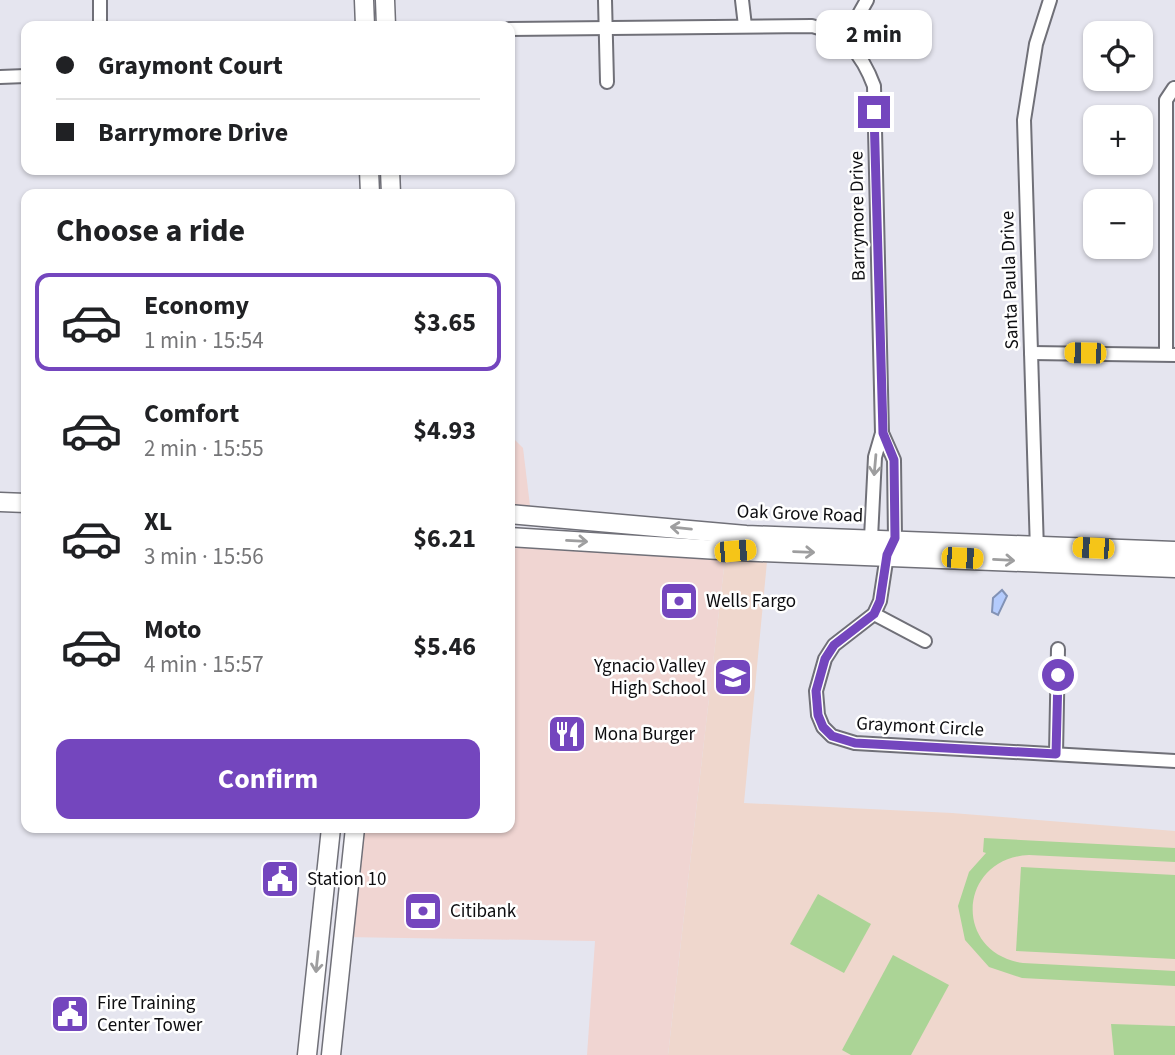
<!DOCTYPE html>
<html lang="en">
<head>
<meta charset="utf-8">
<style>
  body { margin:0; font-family:"Source Sans 3",sans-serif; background:#f6f6f6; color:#202124; height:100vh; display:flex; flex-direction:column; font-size:26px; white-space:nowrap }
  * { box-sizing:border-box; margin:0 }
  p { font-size:23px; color:#757577 }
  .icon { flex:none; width:38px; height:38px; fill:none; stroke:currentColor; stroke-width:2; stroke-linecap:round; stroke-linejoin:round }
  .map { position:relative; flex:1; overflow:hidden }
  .drawer { position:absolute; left:21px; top:189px; width:494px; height:644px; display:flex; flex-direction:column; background:#fff; border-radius:14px; box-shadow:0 2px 5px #0004 }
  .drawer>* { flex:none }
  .banner { position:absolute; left:21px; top:21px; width:494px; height:154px; border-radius:14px; box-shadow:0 2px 5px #0004; display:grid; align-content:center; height:154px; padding:0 35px; background:#fff }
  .fabs { position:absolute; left:1083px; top:21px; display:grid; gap:14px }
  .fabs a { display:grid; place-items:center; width:70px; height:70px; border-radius:14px; background:#fff; box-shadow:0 2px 5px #0004; font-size:35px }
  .end { position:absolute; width:32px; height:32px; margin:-16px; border:9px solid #7446be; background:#fff; box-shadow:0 0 0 4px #fff }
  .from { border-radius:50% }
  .bubble { position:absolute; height:49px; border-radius:14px; background:#fff; box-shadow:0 2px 5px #0004; font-size:23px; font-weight:700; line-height:49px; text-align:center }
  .car { position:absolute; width:21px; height:42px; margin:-21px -10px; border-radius:9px; box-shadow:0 0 5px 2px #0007; background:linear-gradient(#f5c518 24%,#345 0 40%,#f5c518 0 76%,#345 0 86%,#f5c518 0) }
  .banner b { display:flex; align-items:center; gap:24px; height:66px; font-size:26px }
  .banner b+b { border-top:2px solid #e0e0e0 }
  .banner i { width:18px; height:18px; background:#202124 }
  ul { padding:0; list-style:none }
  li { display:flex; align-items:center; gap:21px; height:98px; margin:0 14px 10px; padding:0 21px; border:4px solid transparent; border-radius:14px }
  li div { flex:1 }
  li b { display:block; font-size:26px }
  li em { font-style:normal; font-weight:700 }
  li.active { border-color:#7446be }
  li>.icon { width:63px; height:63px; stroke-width:1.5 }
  h2 { padding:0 35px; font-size:32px; line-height:84px }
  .action { display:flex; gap:14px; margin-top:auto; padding:14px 35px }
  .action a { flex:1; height:80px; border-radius:14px; background:#7446be; color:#fff; font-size:28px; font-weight:700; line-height:80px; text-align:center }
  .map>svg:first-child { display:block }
  .commercial { fill:#f0d5d2 }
  .education { fill:#efd7cd }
  .green { fill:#abd496 }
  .water { fill:#b4cbfc; stroke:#8292b5; stroke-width:2 }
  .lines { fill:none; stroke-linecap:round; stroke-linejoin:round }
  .minor-casing { stroke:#707078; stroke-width:16 }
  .secondary-casing { stroke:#707078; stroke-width:21 }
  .minor { stroke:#fff; stroke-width:12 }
  .secondary { stroke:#fff; stroke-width:18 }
  .oneway { stroke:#9e9e9f }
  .route { stroke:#7446be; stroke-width:9 }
  .labels { text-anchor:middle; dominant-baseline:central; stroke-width:5; stroke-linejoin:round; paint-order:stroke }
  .street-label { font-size:19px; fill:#0d0d10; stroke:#fff }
  .poi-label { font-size:19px; fill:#0d0d10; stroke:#fff; text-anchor:start }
</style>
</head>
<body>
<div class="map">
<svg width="1175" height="1055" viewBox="0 0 1175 1055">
  <rect width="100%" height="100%" fill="#e5e5ef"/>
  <g class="commercial">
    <polygon points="509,434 523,448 531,514 509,514"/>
    <polygon points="509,537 726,550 668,1055 587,1055 595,941 344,937 355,828 509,828"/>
  </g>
  <polygon class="education" points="726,550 768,551 744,803 952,813 1175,831 1175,1055 668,1055"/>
  <g class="green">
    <path d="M 984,838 L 1175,848 L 1175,862 L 1029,855 C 958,858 952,953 1023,963 L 1175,971 L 1175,986 L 1022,978 L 989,967 L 965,940 L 958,906 L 969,872 L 986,853 L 983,852 Z"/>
    <polygon points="1021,867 1175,875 1175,959 1016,951"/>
    <polygon points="818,894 871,924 844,973 790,944"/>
    <polygon points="893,955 949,985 911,1055 851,1055 842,1050"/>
    <polygon points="1111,1024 1175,1026 1175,1055 1114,1055"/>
  </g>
  <polygon class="water" points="1002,590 1007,596 998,615 992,612 993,598"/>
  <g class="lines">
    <defs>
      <g id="minor">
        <polyline points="605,0 607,82"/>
        <polyline points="742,0 745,26"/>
        <polyline points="100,26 100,0"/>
        <path d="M 509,29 L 812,26 C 846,34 862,54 874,86 L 882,433"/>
        <polyline points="845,39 867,0"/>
        <polyline points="0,77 26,76"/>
        <polyline points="1031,353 1175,355"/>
        <polyline points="1166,354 1166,100 1174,88"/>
        <polyline points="877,544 871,538 875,457 882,433 894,460 895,538 887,555 880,601 874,614 834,645 825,659 816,691 818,715 823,727 832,736 855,743 1175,761"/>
        <polyline points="1037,551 1024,120 1036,44 1050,0"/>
        <polyline points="874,614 925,641"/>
        <polyline points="1056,754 1058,649"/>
      </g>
      <g id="secondary">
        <polyline points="364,0 365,26"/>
        <polyline points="385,0 386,26"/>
        <polyline points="369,170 370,194"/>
        <polyline points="390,170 391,194"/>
        <polyline points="0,502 26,503"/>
        <polyline points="509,514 746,535 1175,551"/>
        <polyline points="509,537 735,551 1175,568"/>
        <polyline points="307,1055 331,828"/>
        <polyline points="331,1055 355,828"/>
      </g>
    </defs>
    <use href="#minor" class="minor-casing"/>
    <use href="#secondary" class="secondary-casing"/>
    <use href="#minor" class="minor"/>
    <use href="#secondary" class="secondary"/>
  </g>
  <defs><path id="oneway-shaft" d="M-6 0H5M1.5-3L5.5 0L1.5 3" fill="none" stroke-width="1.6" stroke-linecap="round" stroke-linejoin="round" transform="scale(1.75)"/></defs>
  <g class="oneway">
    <use href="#oneway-shaft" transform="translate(875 465) rotate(95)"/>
    <use href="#oneway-shaft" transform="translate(681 528) rotate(-174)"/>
    <use href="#oneway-shaft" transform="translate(577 541) rotate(3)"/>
    <use href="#oneway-shaft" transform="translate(804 552) rotate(2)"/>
    <use href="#oneway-shaft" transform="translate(1004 560) rotate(3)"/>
    <use href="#oneway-shaft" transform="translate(317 962) rotate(96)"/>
  </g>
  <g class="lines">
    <polyline class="route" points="874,112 883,433 894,460 895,538 887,555 880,601 874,614 834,645 825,659 816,691 818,715 823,727 832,736 855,743 1056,754 1058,675"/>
  </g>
  <defs>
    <symbol id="bank-square" viewBox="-11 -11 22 22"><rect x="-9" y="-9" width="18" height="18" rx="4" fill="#7446be" stroke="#fff"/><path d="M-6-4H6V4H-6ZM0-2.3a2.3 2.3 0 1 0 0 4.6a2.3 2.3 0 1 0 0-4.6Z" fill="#fff"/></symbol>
    <symbol id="school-square" viewBox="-11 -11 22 22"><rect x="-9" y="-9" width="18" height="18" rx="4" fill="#7446be" stroke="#fff"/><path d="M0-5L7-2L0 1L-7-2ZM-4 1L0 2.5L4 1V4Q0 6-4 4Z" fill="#fff"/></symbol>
    <symbol id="restaurant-square" viewBox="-11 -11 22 22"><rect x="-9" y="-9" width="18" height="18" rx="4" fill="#7446be" stroke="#fff"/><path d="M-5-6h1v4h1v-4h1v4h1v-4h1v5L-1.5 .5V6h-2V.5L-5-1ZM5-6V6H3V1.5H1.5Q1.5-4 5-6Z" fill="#fff"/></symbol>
    <symbol id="civic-square" viewBox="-11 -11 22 22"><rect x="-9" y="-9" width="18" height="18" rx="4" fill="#7446be" stroke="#fff"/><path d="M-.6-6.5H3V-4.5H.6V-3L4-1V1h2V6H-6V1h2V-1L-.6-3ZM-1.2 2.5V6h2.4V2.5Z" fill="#fff"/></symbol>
  </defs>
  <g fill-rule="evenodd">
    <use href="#bank-square" x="657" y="579" width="44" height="44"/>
    <use href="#school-square" x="711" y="655" width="44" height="44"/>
    <use href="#restaurant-square" x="545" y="712" width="44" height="44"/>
    <use href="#civic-square" x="258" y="857" width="44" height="44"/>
    <use href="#bank-square" x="401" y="889" width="44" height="44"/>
    <use href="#civic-square" x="48" y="992" width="44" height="44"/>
  </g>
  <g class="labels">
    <g class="street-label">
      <text transform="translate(858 216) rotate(-91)">Barrymore Drive</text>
      <text transform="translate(1010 280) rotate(-92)">Santa Paula Drive</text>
      <text transform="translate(800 514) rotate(2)">Oak Grove Road</text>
      <text transform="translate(920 727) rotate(3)">Graymont Circle</text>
    </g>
    <g class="poi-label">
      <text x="706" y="601">Wells Fargo</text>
      <text x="706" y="666" text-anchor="end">Ygnacio Valley<tspan x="706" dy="22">High School</tspan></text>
      <text x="594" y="734">Mona Burger</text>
      <text x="307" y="879">Station 10</text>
      <text x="450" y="911">Citibank</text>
      <text x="97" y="1003">Fire Training<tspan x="97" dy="22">Center Tower</tspan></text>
    </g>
  </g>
</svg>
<div class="fabs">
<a><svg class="icon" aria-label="locate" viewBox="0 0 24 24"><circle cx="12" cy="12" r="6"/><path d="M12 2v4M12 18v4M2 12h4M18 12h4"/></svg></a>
<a>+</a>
<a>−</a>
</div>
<i class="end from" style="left:1058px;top:675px"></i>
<i class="end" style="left:874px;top:112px"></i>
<div class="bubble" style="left:816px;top:10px;width:116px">2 min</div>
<i class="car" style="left:1085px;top:353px;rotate:271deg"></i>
<i class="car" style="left:1093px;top:548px;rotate:273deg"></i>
<i class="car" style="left:735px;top:551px;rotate:85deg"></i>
<i class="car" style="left:962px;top:558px;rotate:93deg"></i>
<div class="banner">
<b><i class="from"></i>Graymont Court</b>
<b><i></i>Barrymore Drive</b>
</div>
<section class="drawer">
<h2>Choose a ride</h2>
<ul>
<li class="active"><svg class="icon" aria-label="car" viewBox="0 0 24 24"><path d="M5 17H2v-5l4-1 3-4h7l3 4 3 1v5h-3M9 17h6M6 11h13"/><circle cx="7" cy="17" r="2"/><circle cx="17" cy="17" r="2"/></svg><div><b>Economy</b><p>1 min · 15:54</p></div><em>$3.65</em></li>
<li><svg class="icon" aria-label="car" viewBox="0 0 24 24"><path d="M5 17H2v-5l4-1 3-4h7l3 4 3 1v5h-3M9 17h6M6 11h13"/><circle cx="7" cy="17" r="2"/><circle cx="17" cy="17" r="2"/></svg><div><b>Comfort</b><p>2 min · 15:55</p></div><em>$4.93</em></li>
<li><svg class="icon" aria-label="car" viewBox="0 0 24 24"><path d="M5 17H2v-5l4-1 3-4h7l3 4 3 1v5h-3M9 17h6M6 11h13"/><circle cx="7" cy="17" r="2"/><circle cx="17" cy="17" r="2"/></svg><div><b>XL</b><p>3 min · 15:56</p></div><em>$6.21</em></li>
<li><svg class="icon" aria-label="car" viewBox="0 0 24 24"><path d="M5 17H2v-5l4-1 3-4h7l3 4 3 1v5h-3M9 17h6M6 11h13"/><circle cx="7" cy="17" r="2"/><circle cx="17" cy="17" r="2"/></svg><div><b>Moto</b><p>4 min · 15:57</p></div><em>$5.46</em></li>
</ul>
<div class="action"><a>Confirm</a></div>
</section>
</div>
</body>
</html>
